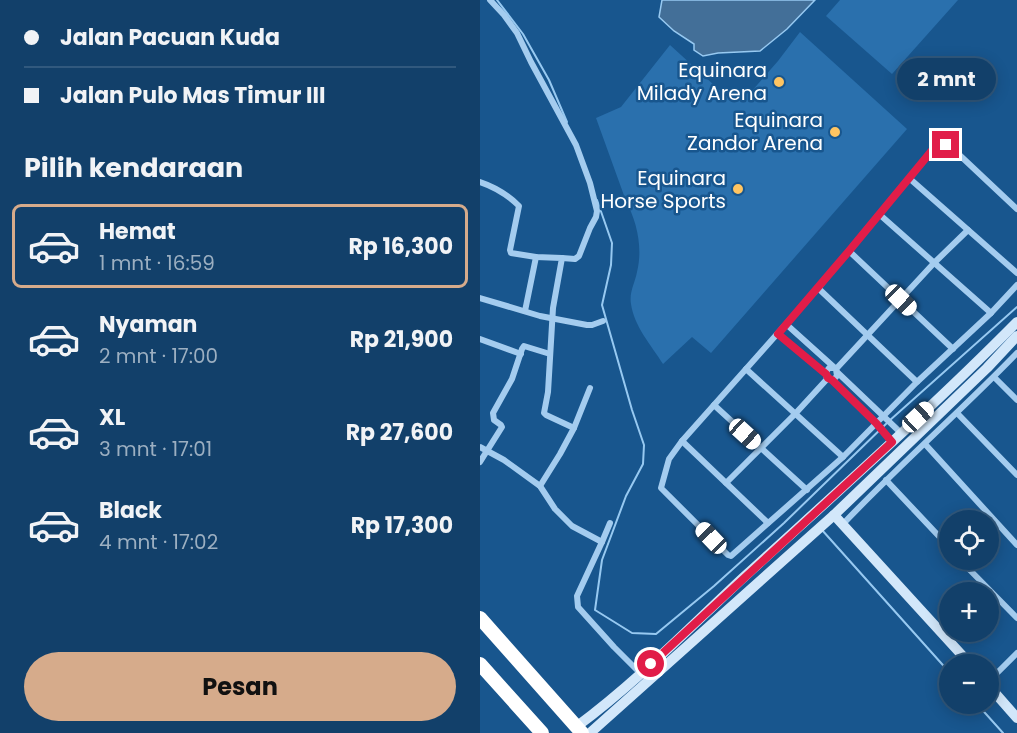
<!DOCTYPE html>
<html lang="id">
<head>
<meta charset="utf-8">
<style>
  body { margin:0; font-family:Poppins,sans-serif; background:#1b4770; color:#f1f3f6; height:100vh; display:flex; flex-direction:column; font-size:22px; white-space:nowrap }
  * { box-sizing:border-box; margin:0 }
  p { font-size:20px; color:#9cafc1 }
  .icon { flex:none; width:33px; height:33px; fill:none; stroke:currentColor; stroke-width:2; stroke-linecap:round; stroke-linejoin:round }
  .map { position:relative; flex:1; overflow:hidden }
  .details { display:flex; flex-direction:column; background:#12406a; width:480px }
  .details>* { flex:none }
  .banner { display:grid; align-content:center; height:132px; padding:0 24px; background:#12406a }
  .fabs { position:absolute; left:459px; top:510px; display:grid; gap:12px }
  .fabs a { display:grid; place-items:center; width:60px; height:60px; border-radius:50%; background:#12406a; box-shadow:0 3px 15px #0003,0 0 0 2px #31597e; font-size:30px }
  .end { position:absolute; width:27px; height:27px; margin:-14px; border:8px solid #e11d48; background:#fff; box-shadow:0 0 0 3px #fff }
  .from { border-radius:50% }
  .bubble { position:absolute; height:42px; border-radius:21px; background:#12406a; box-shadow:0 3px 15px #0003,0 0 0 2px #31597e; font-size:20px; font-weight:700; line-height:42px; text-align:center }
  .car { position:absolute; width:18px; height:36px; margin:-18px -9px; border-radius:8px; box-shadow:0 0 4px 2px #0007; background:linear-gradient(#fff 24%,#345 0 40%,#fff 0 76%,#345 0 86%,#fff 0) }
  .banner b { display:flex; align-items:center; gap:21px; height:57px; font-size:22px }
  .banner b+b { border-top:2px solid #31597e }
  .banner i { width:15px; height:15px; background:#f1f3f6 }
  ul { padding:0; list-style:none }
  li { display:flex; align-items:center; gap:18px; height:84px; margin:0 12px 9px; padding:0 12px; border:3px solid transparent; border-radius:9px }
  li div { flex:1 }
  li b { display:block; font-size:22px }
  li em { font-style:normal; font-weight:700 }
  li.on { border-color:#d6ab8b }
  li>.icon { width:54px; height:54px; stroke-width:1.5 }
  h2 { padding:0 24px; font-size:27px; line-height:72px }
  .action { display:flex; gap:12px; margin-top:auto; padding:12px 24px }
  .action a { flex:1; height:69px; border-radius:36px; background:#d6ab8b; color:#111; font-size:24px; font-weight:700; line-height:69px; text-align:center }
  main { display:flex; flex:1; min-height:0 }
  .map>svg:first-child { display:block }
  .green { fill:#2a70ad }
  .water { fill:#436f98; stroke:#97c9f1; stroke-width:1.5 }
  .lines { fill:none; stroke-linecap:round; stroke-linejoin:round }
  .stream { stroke:#97c9f1; stroke-width:2 }
  .street { stroke:#a4ccef; stroke-width:6 }
  .secondary { stroke:#d2e7fa; stroke-width:10 }
  .highway { stroke:#fff; stroke-width:14 }
  .route { stroke:#e11d48; stroke-width:8 }
  .poi-dot { fill:#ffc562; stroke:#18568e; stroke-width:2 }
  .labels { text-anchor:middle; dominant-baseline:central; stroke-width:5; stroke-linejoin:round; paint-order:stroke }
  .poi-label { font-size:20px; fill:#fff; stroke:#18568e; text-anchor:end }
</style>
</head>
<body>
<main>
<section class="details">
<div class="banner">
<b><i class="from"></i>Jalan Pacuan Kuda</b>
<b><i></i>Jalan Pulo Mas Timur III</b>
</div>
<h2>Pilih kendaraan</h2>
<ul>
<li class="on"><svg class="icon" aria-label="car" viewBox="0 0 24 24"><path d="M5 17H2v-5l4-1 3-4h7l3 4 3 1v5h-3M9 17h6M6 11h13"/><circle cx="7" cy="17" r="2"/><circle cx="17" cy="17" r="2"/></svg><div><b>Hemat</b><p>1 mnt · 16:59</p></div><em>Rp 16,300</em></li>
<li><svg class="icon" aria-label="car" viewBox="0 0 24 24"><path d="M5 17H2v-5l4-1 3-4h7l3 4 3 1v5h-3M9 17h6M6 11h13"/><circle cx="7" cy="17" r="2"/><circle cx="17" cy="17" r="2"/></svg><div><b>Nyaman</b><p>2 mnt · 17:00</p></div><em>Rp 21,900</em></li>
<li><svg class="icon" aria-label="car" viewBox="0 0 24 24"><path d="M5 17H2v-5l4-1 3-4h7l3 4 3 1v5h-3M9 17h6M6 11h13"/><circle cx="7" cy="17" r="2"/><circle cx="17" cy="17" r="2"/></svg><div><b>XL</b><p>3 mnt · 17:01</p></div><em>Rp 27,600</em></li>
<li><svg class="icon" aria-label="car" viewBox="0 0 24 24"><path d="M5 17H2v-5l4-1 3-4h7l3 4 3 1v5h-3M9 17h6M6 11h13"/><circle cx="7" cy="17" r="2"/><circle cx="17" cy="17" r="2"/></svg><div><b>Black</b><p>4 mnt · 17:02</p></div><em>Rp 17,300</em></li>
</ul>
<div class="action"><a>Pesan</a></div>
</section>
<div class="map">
<svg width="537" height="733" viewBox="0 0 537 733">
  <rect width="100%" height="100%" fill="#18568e"/>
  <g class="green">
    <polygon points="360,0 478,0 412,74 346,16"/>
    <path d="M 320,32 L 427,129 L 231,353 L 212,337 L 183,364 C 171,345 154,326 151,304 C 149,292 155,283 157,272 C 163,248 157,222 146,201 L 116,118 L 141,107 L 190,45 L 246,96 L 263,95 L 271,92 L 298,61 Z"/>
  </g>
  <polygon class="water" points="182,0 335,0 307,29 280,51 238,53 223,56 214,50 214,44 194,31 179,17"/>
  <g class="lines">
    <g class="stream">
      <polyline points="17,0 43,34 69,80 87,122"/>
      <polyline points="117,200 132,243 131,265 122,305 152,410 164,445 163,464 146,496 122,560 115,610 152,633 176,634 234,586 304,523 409,421 537,307"/>
      <polyline points="342,530 470,673"/>
      <polyline points="497,704 523,733"/>
    </g>
    <g class="street">
      <polyline points="10,0 24,15 37,33 51,62 96,145 110,183 117,211 116,217 110,228 99,256 95,259 82,258"/>
      <polyline points="429,178 537,273"/>
      <path d="M 0,182 C 15,187 28,195 39,206 L 30,250 L 31,253 L 56,257 L 82,258 L 73,308 L 68,392 L 64,413 L 66,415 L 94,428"/>
      <polyline points="537,209 471,147 460,145 454,148 338,288 202,441 189,459 181,488 248,555 251,556 363,457 437,382 511,313 537,285"/>
      <polyline points="399,214 511,313"/>
      <polyline points="369,251 473,349"/>
      <polyline points="338,288 437,382"/>
      <polyline points="0,298 60,316 107,325 112,325 123,321"/>
      <polyline points="45,311 56,257"/>
      <polyline points="306,324 356,369 357,376 354,379 350,379 346,376 346,372 349,368 354,368"/>
      <polyline points="298,334 346,374"/>
      <polyline points="0,339 41,354"/>
      <polyline points="266,369 363,457"/>
      <polyline points="356,369 454,263 488,230"/>
      <polyline points="357,372 421,433"/>
      <polyline points="514,377 537,400"/>
      <polyline points="352,380 396,423 412,442"/>
      <polyline points="234,405 327,490"/>
      <polyline points="477,413 537,475"/>
      <polyline points="202,441 288,523"/>
      <polyline points="445,444 537,545"/>
      <polyline points="0,447 24,460 60,486 75,509 92,526 122,542 97,596 98,607 134,647 161,674"/>
      <polyline points="0,462 22,427 21,425 14,420 13,413 32,379 42,349 44,346 70,354"/>
      <polyline points="406,480 470,548"/>
      <polyline points="246,483 315,414 348,378"/>
      <polyline points="60,486 80,454 94,428 110,388"/>
      <path d="M 363,524 C 419,465 480,412 537,353"/>
      <polyline points="122,542 130,523"/>
      <polyline points="480,560 537,618"/>
      <polyline points="508,682 537,653"/>
    </g>
    <g class="secondary">
      <polyline points="354,515 490,664"/>
      <polyline points="508,685 537,718"/>
      <path d="M 96,727 C 157,682 210,627 265,576 C 357,492 450,410 537,322"/>
      <polyline points="110,733 354,515 507,368 537,336"/>
    </g>
    <g class="highway">
      <polyline points="0,618 102,733"/>
      <polyline points="0,664 62,733"/>
    </g>
  </g>
  <g class="lines">
    <polyline class="route" points="171,664 412,442 396,423 352,380 348,378 346,374 298,334 369,251 454,148 460,145 466,145"/>
  </g>
  <g class="poi-dot">
    <circle cx="299" cy="82" r="6"/>
    <circle cx="355" cy="132" r="6"/>
    <circle cx="258" cy="189" r="6"/>
  </g>
  <g class="labels">
    <g class="poi-label">
      <text x="287" y="70">Equinara<tspan x="287" dy="23">Milady Arena</tspan></text>
      <text x="343" y="120">Equinara<tspan x="343" dy="23">Zandor Arena</tspan></text>
      <text x="246" y="178">Equinara<tspan x="246" dy="23">Horse Sports</tspan></text>
    </g>
  </g>
</svg>
<div class="fabs">
<a><svg class="icon" aria-label="locate" viewBox="0 0 24 24"><circle cx="12" cy="12" r="6"/><path d="M12 2v4M12 18v4M2 12h4M18 12h4"/></svg></a>
<a>+</a>
<a>−</a>
</div>
<i class="end from" style="left:171px;top:664px"></i>
<i class="end" style="left:466px;top:145px"></i>
<div class="bubble" style="left:417px;top:58px;width:99px">2 mnt</div>
<i class="car" style="left:421px;top:300px;rotate:134deg"></i>
<i class="car" style="left:438px;top:417px;rotate:47deg"></i>
<i class="car" style="left:265px;top:434px;rotate:132deg"></i>
<i class="car" style="left:231px;top:538px;rotate:316deg"></i>
</div>
</main>
</body>
</html>
